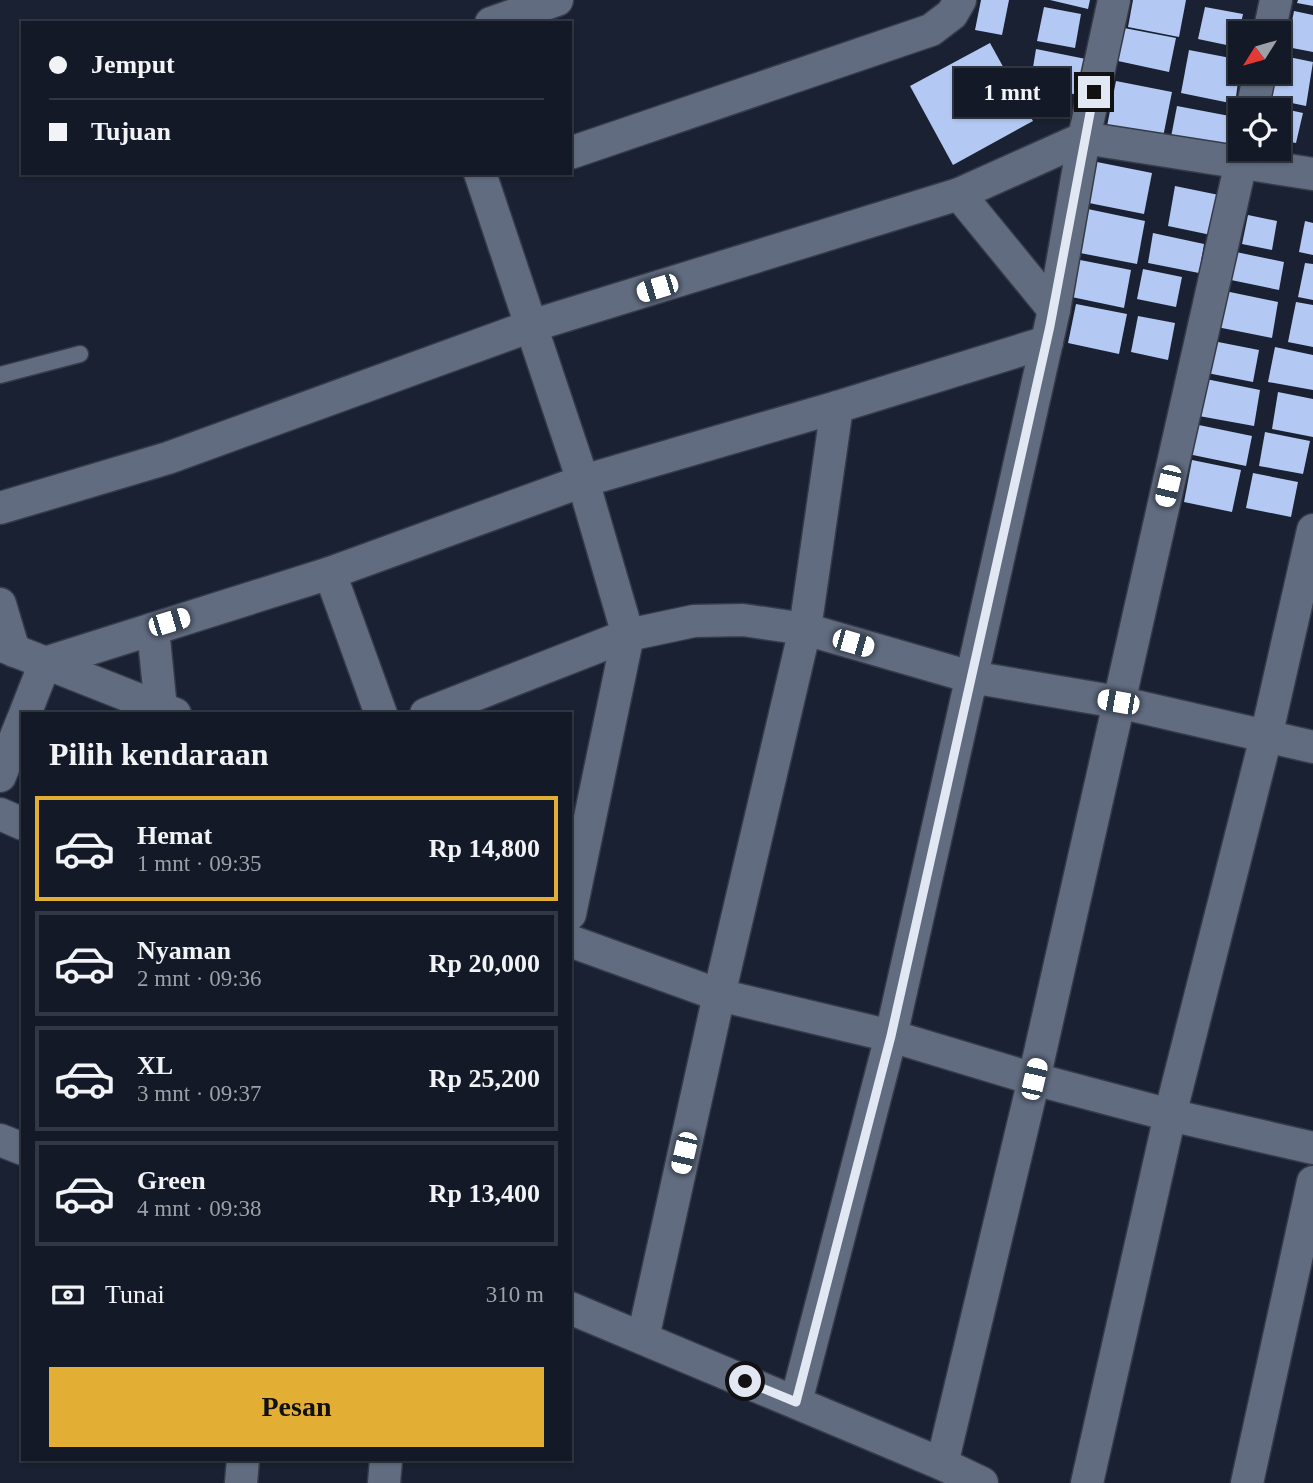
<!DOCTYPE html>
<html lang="id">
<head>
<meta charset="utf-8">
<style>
  body { margin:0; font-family:Georgia,serif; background:#1c222e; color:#f1f3f6; height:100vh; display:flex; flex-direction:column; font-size:26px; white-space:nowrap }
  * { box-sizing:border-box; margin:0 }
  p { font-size:23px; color:#9da0a7 }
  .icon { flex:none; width:38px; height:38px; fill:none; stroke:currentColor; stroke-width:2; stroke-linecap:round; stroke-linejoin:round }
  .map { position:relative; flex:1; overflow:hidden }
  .details { position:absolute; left:21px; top:712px; width:551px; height:749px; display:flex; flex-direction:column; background:#131926; border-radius:0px; box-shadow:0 2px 5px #0004,0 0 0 2px #323843 }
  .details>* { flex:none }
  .guide { position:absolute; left:21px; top:21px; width:551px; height:154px; border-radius:0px; box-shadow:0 2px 5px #0004,0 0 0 2px #323843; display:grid; align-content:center; height:154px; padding:0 28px; background:#131926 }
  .needle { width:46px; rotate:233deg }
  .buttons { position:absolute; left:1228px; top:21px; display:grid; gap:14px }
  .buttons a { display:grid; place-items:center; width:63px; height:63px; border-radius:0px; background:#131926; box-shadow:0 2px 5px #0004,0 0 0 2px #323843; font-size:35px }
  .end { position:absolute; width:32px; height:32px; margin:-16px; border:9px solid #e2e8f3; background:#111; box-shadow:0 0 0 4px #111 }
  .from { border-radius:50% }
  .bubble { position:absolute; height:49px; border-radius:0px; background:#131926; box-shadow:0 2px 5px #0004,0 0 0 2px #323843; font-size:23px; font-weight:700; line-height:49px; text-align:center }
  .car { position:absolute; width:21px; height:42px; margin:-21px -10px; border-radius:9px; box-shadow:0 0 5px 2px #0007; background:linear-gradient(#fff 24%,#345 0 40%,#fff 0 76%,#345 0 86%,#fff 0) }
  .guide b { display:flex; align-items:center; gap:24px; height:66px; font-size:26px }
  .guide b+b { border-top:2px solid #323843 }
  .guide i { width:18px; height:18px; background:#f1f3f6 }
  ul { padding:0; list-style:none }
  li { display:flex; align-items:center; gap:21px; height:105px; margin:0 14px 10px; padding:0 14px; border:4px solid #323843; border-radius:0px }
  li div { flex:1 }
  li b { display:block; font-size:26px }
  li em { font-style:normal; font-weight:700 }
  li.current { border-color:#e3ae34 }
  li>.icon { width:63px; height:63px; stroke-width:1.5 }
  h2 { padding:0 28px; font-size:32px; line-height:84px }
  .pay { display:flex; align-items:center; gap:18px; height:77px; padding:0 28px; font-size:26px }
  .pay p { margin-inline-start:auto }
  .primary-button { display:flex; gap:14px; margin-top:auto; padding:14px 28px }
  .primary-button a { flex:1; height:80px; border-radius:0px; background:#e3ae34; color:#111; font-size:28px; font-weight:700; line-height:80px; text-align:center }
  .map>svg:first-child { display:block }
  .building { fill:#b3c8f2 }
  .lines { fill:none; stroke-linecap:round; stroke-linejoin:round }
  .service-casing { stroke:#363b49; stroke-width:19 }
  .minor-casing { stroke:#363b49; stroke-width:35 }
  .service { stroke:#616c80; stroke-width:16 }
  .minor { stroke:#616c80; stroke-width:32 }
  .route { stroke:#e2e8f3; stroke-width:9 }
</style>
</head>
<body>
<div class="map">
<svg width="1313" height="1483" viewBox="0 0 1313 1483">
  <rect width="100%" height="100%" fill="#192132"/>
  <g class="building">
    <polygon points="981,0 1009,0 1002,35 975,30"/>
    <polygon points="1050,0 1090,0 1088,9"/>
    <polygon points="1133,0 1186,0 1179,37 1128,27"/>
    <polygon points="1298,0 1313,0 1313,6 1297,3"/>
    <polygon points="1044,7 1081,14 1075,48 1037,41"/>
    <polygon points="1205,7 1243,14 1236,47 1198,39"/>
    <polygon points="1294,11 1313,15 1313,52 1287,47"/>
    <polygon points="1124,28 1176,38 1169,72 1118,61"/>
    <polygon points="990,43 1033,121 953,165 910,86"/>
    <polygon points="1036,49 1086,59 1079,95 1030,86"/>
    <polygon points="1189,50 1241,60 1235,104 1181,93"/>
    <polygon points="1279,55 1313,62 1306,106 1268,98 1273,72 1279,72"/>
    <polygon points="1116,81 1172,92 1163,137 1107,126"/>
    <polygon points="1262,104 1303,113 1296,143 1279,140 1279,110 1261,110"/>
    <polygon points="1177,106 1235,117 1229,148 1171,137"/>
    <polygon points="1097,162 1152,173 1144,214 1089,203"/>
    <polygon points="1175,186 1219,195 1211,235 1168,226"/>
    <polygon points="1083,208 1145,221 1137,264 1075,252"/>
    <polygon points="1248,215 1277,221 1272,250 1242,244"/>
    <polygon points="1305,221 1313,223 1313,255 1299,252"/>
    <polygon points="1153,233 1204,244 1199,273 1148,263"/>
    <polygon points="1236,252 1284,262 1279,290 1231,280"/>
    <polygon points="1075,259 1131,270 1124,308 1067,296"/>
    <polygon points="1305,263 1313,264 1313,300 1298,297"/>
    <polygon points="1143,269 1182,277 1176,307 1137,299"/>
    <polygon points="1225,291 1278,302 1272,338 1217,327"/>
    <polygon points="1296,302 1313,305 1313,347 1288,342"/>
    <polygon points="1076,304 1127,314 1119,354 1068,343"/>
    <polygon points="1138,316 1175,323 1168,360 1131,352"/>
    <polygon points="1208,340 1259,350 1253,382 1202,372"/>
    <polygon points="1275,347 1313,355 1313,390 1268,382"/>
    <polygon points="1206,379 1260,390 1254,426 1199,416"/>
    <polygon points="1278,392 1313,399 1313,437 1272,429"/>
    <polygon points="1194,424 1252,436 1246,466 1188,454"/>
    <polygon points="1265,432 1310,441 1303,474 1259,466"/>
    <polygon points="1192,460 1241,470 1232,512 1184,502"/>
    <polygon points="1253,473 1298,482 1291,517 1246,508"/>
  </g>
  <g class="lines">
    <defs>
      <polyline id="service" points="0,375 80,354"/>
      <g id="minor">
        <polyline points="491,23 557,0"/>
        <polyline points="1269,33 1276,0"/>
        <polyline points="1252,110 1260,72"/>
        <polyline points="570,153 931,30 952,14 960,0"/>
        <polyline points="480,173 583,481 628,635 570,914"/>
        <polyline points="959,194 1054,310"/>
        <polyline points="0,508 168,458 531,326 959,194 1084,138 1313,174"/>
        <polyline points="330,573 381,714"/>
        <polyline points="0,604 14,651"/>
        <polyline points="153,629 161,709"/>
        <polyline points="0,645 175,714"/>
        <polyline points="25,714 45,663 330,573 583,481 837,407 1047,342"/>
        <polyline points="426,714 628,635 694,621 743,620 805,629 971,677 1118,702 1313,747"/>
        <polyline points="0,776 23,719"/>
        <polyline points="0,814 23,824"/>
        <polyline points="570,941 719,995 891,1036 1034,1079 1170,1115 1313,1148"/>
        <polyline points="0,1140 23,1149"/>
        <polyline points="570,1308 942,1464 982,1483"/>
        <polyline points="643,1338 719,995 805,629 837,407"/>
        <polyline points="796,1402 891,1036 1054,310 1084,138 1114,0"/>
        <polyline points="942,1464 1034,1079 1244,149"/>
        <polyline points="241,1483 243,1460"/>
        <polyline points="384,1483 386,1460"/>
        <polyline points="1087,1483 1170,1115 1266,737 1313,530"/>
        <polyline points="1247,1483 1313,1182"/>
      </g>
    </defs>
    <use href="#service" class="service-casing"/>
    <use href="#minor" class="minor-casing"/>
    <use href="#service" class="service"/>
    <use href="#minor" class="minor"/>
  </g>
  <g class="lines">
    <polyline class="route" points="745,1381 796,1402 891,1036 1050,326 1094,92"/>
  </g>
</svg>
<div class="buttons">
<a><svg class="needle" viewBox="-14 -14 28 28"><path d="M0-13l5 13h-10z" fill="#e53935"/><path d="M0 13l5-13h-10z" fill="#9da0a7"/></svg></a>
<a><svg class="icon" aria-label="locate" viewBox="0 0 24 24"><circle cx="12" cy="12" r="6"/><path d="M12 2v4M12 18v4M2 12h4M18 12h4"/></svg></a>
</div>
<i class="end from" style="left:745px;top:1381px"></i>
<i class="end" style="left:1094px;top:92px"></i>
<div class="bubble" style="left:954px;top:68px;width:116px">1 mnt</div>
<i class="car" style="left:657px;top:288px;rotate:253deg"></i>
<i class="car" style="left:1168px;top:486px;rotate:193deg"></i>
<i class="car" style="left:169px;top:622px;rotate:73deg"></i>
<i class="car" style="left:853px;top:643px;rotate:106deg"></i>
<i class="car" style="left:1118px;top:702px;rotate:280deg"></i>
<i class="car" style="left:1034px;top:1079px;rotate:13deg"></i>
<i class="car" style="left:684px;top:1153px;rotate:193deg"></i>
<div class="guide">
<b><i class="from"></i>Jemput</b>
<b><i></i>Tujuan</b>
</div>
<section class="details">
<h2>Pilih kendaraan</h2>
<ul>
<li class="current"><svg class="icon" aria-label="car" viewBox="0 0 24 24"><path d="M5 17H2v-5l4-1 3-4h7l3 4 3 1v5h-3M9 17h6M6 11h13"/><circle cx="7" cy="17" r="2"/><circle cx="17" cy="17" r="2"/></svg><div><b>Hemat</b><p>1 mnt · 09:35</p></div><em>Rp 14,800</em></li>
<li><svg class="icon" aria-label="car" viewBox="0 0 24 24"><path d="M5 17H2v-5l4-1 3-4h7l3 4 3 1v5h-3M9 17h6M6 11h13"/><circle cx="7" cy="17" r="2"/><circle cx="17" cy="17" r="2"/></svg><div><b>Nyaman</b><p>2 mnt · 09:36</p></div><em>Rp 20,000</em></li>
<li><svg class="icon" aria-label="car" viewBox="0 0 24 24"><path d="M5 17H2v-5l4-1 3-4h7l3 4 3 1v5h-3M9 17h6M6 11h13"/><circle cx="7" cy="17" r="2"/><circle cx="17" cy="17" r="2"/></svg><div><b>XL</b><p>3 mnt · 09:37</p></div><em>Rp 25,200</em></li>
<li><svg class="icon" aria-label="car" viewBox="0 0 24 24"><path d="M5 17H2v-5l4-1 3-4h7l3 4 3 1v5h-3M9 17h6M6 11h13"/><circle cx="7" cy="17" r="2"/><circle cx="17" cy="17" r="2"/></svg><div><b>Green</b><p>4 mnt · 09:38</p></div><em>Rp 13,400</em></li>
</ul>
<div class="pay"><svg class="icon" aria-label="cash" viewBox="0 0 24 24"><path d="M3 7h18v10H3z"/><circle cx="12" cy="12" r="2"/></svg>Tunai<p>310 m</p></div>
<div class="primary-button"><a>Pesan</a></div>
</section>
</div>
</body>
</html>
